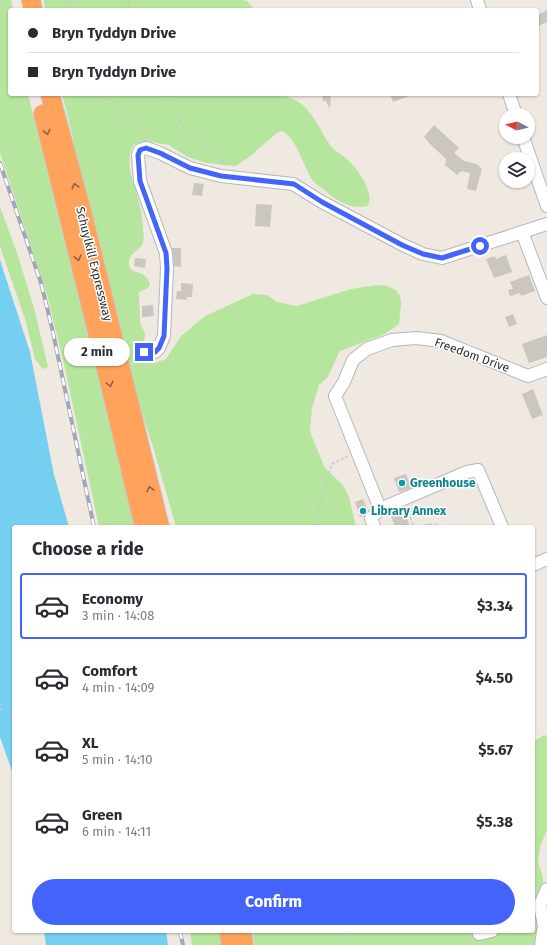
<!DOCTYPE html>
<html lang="en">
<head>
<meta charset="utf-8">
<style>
  body { margin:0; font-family:"Fira Sans",sans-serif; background:#f7f7f7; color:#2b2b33; height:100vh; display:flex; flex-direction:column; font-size:15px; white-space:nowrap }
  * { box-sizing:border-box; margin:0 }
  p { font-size:13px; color:#7c7c81 }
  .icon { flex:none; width:22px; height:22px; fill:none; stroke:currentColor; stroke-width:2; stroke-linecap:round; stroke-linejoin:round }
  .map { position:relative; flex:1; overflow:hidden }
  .sheet { position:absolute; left:12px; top:525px; width:523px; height:408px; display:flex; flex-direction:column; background:#fff; border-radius:4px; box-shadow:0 1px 3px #0004 }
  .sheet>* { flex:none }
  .banner { position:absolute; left:8px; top:8px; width:531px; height:88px; border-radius:4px; box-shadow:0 1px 3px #0004; display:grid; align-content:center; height:88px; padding:0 20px; background:#fff }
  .needle { width:26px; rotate:277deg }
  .controls { position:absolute; left:499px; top:108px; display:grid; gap:8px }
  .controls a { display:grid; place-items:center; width:36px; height:36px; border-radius:50%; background:#fff; box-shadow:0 1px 3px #0004; font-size:20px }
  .end { position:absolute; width:18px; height:18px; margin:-9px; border:5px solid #4264fb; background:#fff; box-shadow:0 0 0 2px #fff }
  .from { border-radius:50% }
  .bubble { position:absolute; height:28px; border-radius:14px; background:#fff; box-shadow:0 1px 3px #0004; font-size:13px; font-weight:700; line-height:28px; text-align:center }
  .banner b { display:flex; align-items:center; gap:14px; height:38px; font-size:15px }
  .banner b+b { border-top:1px solid #e1e1e2 }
  .banner i { width:10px; height:10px; background:#2b2b33 }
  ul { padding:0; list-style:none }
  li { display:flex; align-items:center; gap:12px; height:66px; margin:0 8px 6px; padding:0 12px; border:2px solid transparent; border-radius:4px }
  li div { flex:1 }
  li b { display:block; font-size:15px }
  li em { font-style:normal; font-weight:700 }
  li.current { border-color:#4264fb }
  li>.icon { width:36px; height:36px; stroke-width:1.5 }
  h2 { padding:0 20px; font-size:18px; line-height:48px }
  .cta { display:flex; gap:8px; margin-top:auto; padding:8px 20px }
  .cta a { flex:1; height:46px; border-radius:24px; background:#4264fb; color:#fff; font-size:16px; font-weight:700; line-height:46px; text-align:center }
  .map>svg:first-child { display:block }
  .green { fill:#b6e59e }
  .water { fill:#75cff0 }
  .building { fill:#cbc7bf }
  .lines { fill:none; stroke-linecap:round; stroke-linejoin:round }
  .minor-casing { stroke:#b4b7c1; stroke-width:14 }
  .highway-casing { stroke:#c9c9c9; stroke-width:20 }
  .path { stroke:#c9c9c9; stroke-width:1.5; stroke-dasharray:3 2; stroke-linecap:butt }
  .minor { stroke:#fff; stroke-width:12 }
  .highway { stroke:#ffa35c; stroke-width:18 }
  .rail-casing { stroke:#a3a6b8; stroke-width:4 }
  .rail { stroke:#fff; stroke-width:2.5; stroke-dasharray:8; stroke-linecap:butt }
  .oneway { stroke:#8c6343 }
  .route { stroke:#4264fb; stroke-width:5 }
  .culture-dot { fill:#0f9aa8; stroke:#fff; stroke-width:1.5 }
  .labels { text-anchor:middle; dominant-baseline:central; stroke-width:3; stroke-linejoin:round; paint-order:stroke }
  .street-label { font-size:12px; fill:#2e2e2e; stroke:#fff }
  .culture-label { font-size:12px; font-weight:bold; fill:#0d838f; stroke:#fff; text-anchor:start }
</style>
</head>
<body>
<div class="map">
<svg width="547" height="945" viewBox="0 0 547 945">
  <rect width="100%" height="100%" fill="#efe9e1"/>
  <g class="green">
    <polygon points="0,0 11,0 13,10 10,10 10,94 28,94 135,527 99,527 64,364 47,295 0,153"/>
    <polygon points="44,0 243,0 248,2 255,10 45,10"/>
    <path d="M 62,94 L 282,94 C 289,98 298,100 304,106 C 315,117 321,132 330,145 C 335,152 345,156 351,163 C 359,171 376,196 367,206 C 349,210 335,199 323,189 C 320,186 315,184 313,181 C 310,178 309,173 307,170 C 300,156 296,141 283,131 L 277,133 L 257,150 L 253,154 L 236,166 L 206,163 L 188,157 L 169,145 L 144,141 L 134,144 C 133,147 130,151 130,155 C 128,165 131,173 133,182 C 138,197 143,214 143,230 C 144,235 144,241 142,245 C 138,251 128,254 129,264 C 130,273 137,271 142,274 C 146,276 148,279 150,283 L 148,288 L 139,292 L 140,323 L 145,333 L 144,343 L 140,348 L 139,354 L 144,360 L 155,363 L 166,359 L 181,336 L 205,316 L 253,294 L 267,295 L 277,302 L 297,306 L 351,289 L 376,285 L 387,286 L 396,290 L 400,296 L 401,303 L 399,324 L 383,335 L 340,351 L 327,378 L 319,385 L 312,408 L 310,432 L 325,468 L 343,485 L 349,497 L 356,527 L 176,527 L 154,450 L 130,376 L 118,316 L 75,158 L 73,138 Z"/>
    <polygon points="0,207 17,253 35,312 48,367 45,369 41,367 35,359 26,322 0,246"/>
    <polygon points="544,735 547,736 547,830 540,847 538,863 543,877 543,883 540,892 534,904 536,917 547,945 255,945 252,931 533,931 533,742"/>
    <polygon points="190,931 219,931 221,945 192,945"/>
  </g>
  <g class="water">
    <polygon points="0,260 30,352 54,475 69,527 14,527 14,777 0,737"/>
    <polygon points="44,931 166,931 168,945 46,945"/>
  </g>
  <g class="building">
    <polygon points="547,10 547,22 539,26 537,23 537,16"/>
    <polygon points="322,94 331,94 330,109 326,101 323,101"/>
    <polygon points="390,94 412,94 412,95 393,102"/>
    <polygon points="434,125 459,148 454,153 464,161 477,164 482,169 476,191 467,189 470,173 461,171 457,175 445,165 446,159 429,143 424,137"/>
    <polygon points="194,183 204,184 202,196 192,195"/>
    <polygon points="256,204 272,205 270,227 255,226"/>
    <polygon points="172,248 181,248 181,267 174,266"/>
    <polygon points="506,255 512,272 494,278 486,259 495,256 496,259"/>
    <polygon points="135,258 146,259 145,268 134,266"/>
    <polygon points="529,275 535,291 521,296 520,293 510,296 508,290 513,289 510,282"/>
    <polygon points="181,283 193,284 192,297 187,297 187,300 176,299 177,291 181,291"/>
    <polygon points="153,305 154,316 142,317 142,306"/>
    <polygon points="513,314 517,324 509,327 505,317"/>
    <polygon points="547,335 547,357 529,363 522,344"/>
    <polygon points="533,389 543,415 532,419 522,394"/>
    <polygon points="406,474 411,488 399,492 394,478"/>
    <polygon points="363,499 368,511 364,516 360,517 355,502"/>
    <polygon points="403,508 410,527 395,527 390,513"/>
  </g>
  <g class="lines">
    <defs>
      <g id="minor">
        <polyline points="477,0 480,10"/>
        <polyline points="509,94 516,115"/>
        <polyline points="523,137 547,206"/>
        <polyline points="522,232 547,298"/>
        <polyline points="144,352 151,353 155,352 159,348 164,336 167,268 166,253 140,181 138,155 140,150 146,148 160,153 190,168 221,176 293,184 322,202 403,245 423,254 442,258 547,224"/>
        <polyline points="380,509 467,472 478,470 502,527"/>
        <polyline points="374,527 371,518 380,509 335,396 344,382 353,360 367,349 392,340 416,338 441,341 528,376 547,369"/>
        <polyline points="533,565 547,559"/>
        <polyline points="540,905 544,926 541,945"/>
        <polyline points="540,905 547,889"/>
        <polyline points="479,934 492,931"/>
      </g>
      <g id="highway">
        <polyline points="31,0 33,10"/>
        <polyline points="50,94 82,211 160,527"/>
        <polyline points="43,114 100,344 144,527"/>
        <polyline points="228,931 231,945"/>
        <polyline points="242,931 244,945"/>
      </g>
    </defs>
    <use href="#minor" class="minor-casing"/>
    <use href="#highway" class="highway-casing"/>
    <g class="path">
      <polyline points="68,0 71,10"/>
      <polyline points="128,0 129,10"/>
      <polyline points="106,94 129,119 150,138"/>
      <polyline points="165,94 189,138 212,149 227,166"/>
      <polyline points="407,508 414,527"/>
      <polyline points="316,527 321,499 332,464 348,456"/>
      <polyline points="420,527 428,524 438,525 439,527"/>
      <polyline points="0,703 2,713"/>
      <polyline points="336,931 341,945"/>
    </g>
    <use href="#minor" class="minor"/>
    <use href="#highway" class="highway"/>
    <defs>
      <g id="rail">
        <polyline points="0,163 41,283 52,328 94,527"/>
        <polyline points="180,931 183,945"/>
      </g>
    </defs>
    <use href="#rail" class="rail-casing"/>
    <use href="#rail" class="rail"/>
  </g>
  <defs><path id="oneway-chevron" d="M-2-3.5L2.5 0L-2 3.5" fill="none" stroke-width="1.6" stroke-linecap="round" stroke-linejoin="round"/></defs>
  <g class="oneway">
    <use href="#oneway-chevron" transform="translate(47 132) rotate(76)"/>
    <use href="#oneway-chevron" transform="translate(75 186) rotate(-105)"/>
    <use href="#oneway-chevron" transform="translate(78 258) rotate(76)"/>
    <use href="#oneway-chevron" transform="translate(110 384) rotate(77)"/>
    <use href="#oneway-chevron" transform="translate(150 489) rotate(-104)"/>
  </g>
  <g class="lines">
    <polyline class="route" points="144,352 151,353 155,352 159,348 164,336 167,268 166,253 140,181 138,155 140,150 146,148 160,153 190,168 221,176 294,184 322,202 402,245 423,254 442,258 480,246"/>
  </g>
  <g class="culture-dot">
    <circle cx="402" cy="483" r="4"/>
    <circle cx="363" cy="511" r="4"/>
  </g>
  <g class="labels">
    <g class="street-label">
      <text transform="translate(94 264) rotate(76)">Schuylkill Expressway</text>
      <text transform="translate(472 355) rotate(20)">Freedom Drive</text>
    </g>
    <g class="culture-label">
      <text x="410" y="483">Greenhouse</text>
      <text x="371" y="511">Library Annex</text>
    </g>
  </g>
</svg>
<div class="controls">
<a><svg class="needle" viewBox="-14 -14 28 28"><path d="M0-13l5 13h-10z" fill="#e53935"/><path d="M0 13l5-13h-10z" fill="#7c7c81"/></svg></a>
<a><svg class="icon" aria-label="layers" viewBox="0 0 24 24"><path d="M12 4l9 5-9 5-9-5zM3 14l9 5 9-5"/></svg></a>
</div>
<i class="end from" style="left:480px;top:246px"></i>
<i class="end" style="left:144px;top:352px"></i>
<div class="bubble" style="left:64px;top:338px;width:66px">2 min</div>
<div class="banner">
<b><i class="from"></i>Bryn Tyddyn Drive</b>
<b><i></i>Bryn Tyddyn Drive</b>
</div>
<section class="sheet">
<h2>Choose a ride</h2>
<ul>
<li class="current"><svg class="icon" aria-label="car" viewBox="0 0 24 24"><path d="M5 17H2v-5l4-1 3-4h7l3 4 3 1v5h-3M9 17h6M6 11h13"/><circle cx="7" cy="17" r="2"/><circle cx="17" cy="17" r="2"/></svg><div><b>Economy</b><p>3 min · 14:08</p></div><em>$3.34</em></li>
<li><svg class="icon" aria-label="car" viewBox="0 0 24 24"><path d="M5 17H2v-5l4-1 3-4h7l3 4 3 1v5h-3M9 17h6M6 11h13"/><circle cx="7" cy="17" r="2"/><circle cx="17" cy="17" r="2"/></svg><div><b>Comfort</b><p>4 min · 14:09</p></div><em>$4.50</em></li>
<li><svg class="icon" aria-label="car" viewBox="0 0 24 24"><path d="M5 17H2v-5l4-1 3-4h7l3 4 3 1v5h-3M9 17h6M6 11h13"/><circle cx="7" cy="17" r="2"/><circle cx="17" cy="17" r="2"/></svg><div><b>XL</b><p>5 min · 14:10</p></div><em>$5.67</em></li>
<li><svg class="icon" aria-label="car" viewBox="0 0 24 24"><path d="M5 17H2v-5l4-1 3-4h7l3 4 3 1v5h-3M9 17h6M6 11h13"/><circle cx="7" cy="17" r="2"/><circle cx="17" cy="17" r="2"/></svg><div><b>Green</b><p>6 min · 14:11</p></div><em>$5.38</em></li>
</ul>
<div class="cta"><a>Confirm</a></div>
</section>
</div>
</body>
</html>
